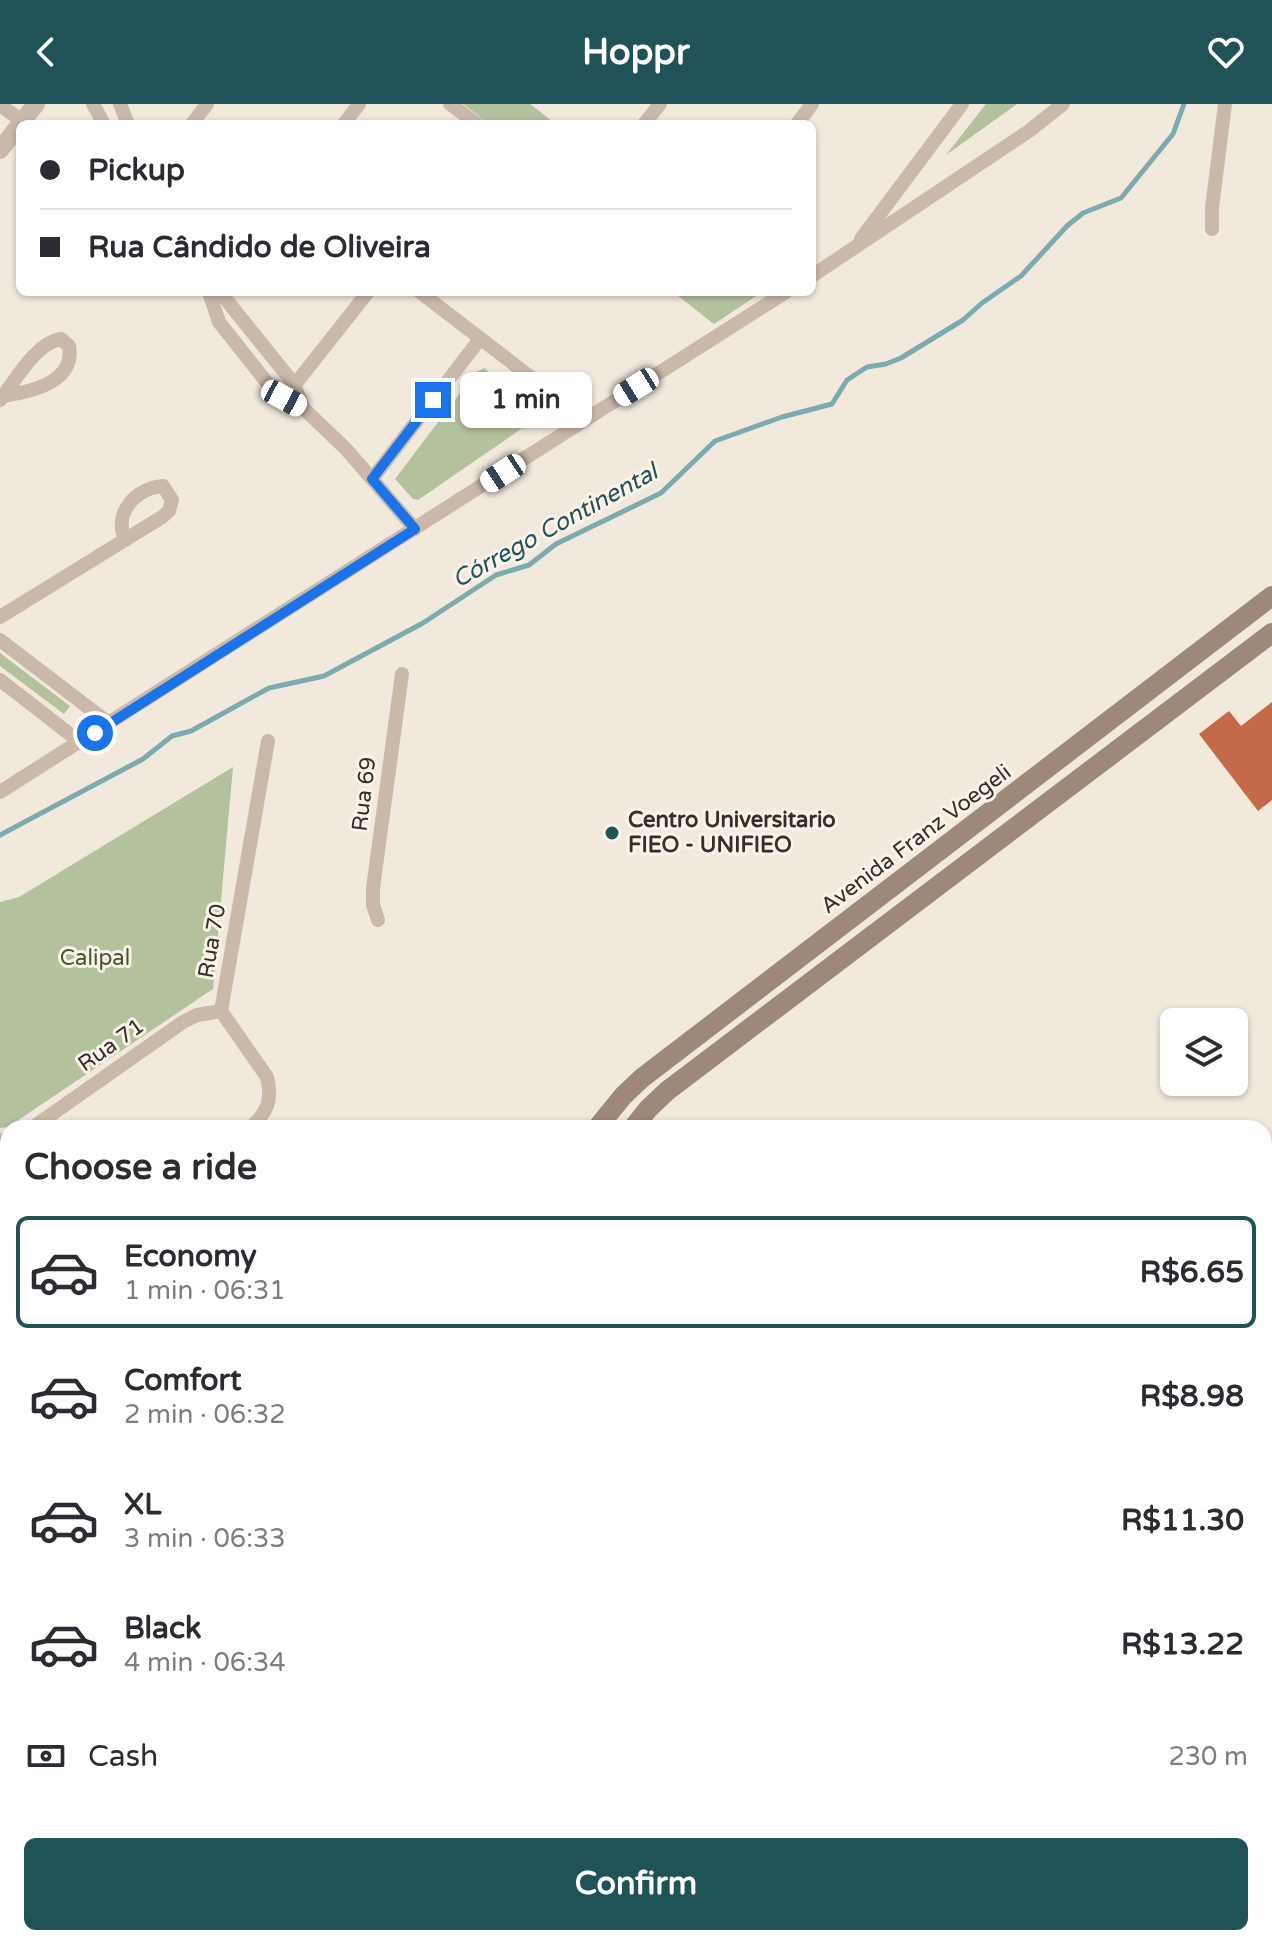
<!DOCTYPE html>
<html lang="en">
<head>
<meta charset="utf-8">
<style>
  body { margin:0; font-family:"Varela Round",sans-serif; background:#f2f2f3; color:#2b2b33; height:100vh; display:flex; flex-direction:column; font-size:30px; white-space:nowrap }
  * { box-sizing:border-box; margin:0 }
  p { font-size:26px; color:#7c7c81 }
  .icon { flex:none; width:44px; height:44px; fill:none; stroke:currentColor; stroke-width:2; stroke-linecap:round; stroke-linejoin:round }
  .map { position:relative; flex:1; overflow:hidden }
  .details { position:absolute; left:0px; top:1016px; width:1272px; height:826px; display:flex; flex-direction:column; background:#fff; border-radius:24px 24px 0 0; box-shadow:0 2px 6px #0004 }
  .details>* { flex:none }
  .hud { position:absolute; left:16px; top:16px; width:800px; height:176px; border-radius:12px; box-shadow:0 2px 6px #0004; display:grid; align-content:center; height:176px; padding:0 24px; background:#fff }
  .fabs { position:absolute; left:1160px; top:904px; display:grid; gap:16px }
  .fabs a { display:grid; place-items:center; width:88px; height:88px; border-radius:12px; background:#fff; box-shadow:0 2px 6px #0004; font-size:40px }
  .end { position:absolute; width:36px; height:36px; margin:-18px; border:10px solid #1a73e8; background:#fff; box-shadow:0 0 0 4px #fff }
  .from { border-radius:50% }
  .bubble { position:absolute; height:56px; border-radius:12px; background:#fff; box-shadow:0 2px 6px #0004; font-size:26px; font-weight:800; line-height:56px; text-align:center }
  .car { position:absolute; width:24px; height:48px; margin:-24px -12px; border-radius:10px; box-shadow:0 0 6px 2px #0007; background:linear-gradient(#fff 24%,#345 0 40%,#fff 0 76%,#345 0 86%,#fff 0) }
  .hud b { display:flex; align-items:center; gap:28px; height:76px; font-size:30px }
  .hud b+b { border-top:2px solid #e1e1e2 }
  .hud i { width:20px; height:20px; background:#2b2b33 }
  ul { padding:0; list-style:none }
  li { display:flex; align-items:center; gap:24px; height:112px; margin:0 16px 12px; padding:0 8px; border:4px solid transparent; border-radius:12px }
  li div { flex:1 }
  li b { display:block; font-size:30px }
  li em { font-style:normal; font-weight:800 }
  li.current { border-color:#1f5358 }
  li>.icon { width:72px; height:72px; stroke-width:1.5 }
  h2 { padding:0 24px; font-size:36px; line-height:96px }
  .pay { display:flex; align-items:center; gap:20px; height:88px; padding:0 24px; font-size:30px }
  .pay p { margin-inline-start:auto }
  .primary-button { display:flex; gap:16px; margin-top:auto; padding:16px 24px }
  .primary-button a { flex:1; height:92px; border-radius:12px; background:#1f5358; color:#fff; font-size:32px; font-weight:800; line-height:92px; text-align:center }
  header { display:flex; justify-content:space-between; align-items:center; height:104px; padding:0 24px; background:#1f5358; color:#fff; font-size:36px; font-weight:800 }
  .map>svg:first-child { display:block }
  .green { fill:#b4c19d }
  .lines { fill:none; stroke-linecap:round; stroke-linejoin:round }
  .stream { stroke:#7cabaf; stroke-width:5 }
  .building { fill:#c46a49 }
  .minor { stroke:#cab9a9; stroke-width:14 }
  .tertiary { stroke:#cab9a9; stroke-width:18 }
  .secondary { stroke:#9e887a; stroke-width:20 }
  .route { stroke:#1a73e8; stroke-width:10 }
  .poi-dot { fill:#1f5358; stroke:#f9f3e9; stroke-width:3 }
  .labels { text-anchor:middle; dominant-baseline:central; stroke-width:6; stroke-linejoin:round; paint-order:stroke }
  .street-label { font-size:22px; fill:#372e29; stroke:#f9f3e9 }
  .poi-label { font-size:22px; font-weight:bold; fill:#372e29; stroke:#f9f3e9; text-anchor:start }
  .park-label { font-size:22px; fill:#45552d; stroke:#f9f3e9 }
  .water-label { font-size:24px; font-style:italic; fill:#1f5358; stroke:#f9f3e9 }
</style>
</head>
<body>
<header><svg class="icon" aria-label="back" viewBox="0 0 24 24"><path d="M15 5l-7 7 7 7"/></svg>Hoppr<svg class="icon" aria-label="heart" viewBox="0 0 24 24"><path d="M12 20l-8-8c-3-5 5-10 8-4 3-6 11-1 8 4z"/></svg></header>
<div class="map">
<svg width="1272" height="1841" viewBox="0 0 1272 1841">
  <rect width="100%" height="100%" fill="#f2e9dd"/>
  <g class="green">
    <polygon points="463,0 530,0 556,20 489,20"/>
    <polygon points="986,0 1017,0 946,51"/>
    <polygon points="673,188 762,188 714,220"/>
    <polygon points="484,264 540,307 540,312 418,396 413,395 395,375 476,268"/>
    <polygon points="0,549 70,602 64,610 0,562"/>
    <polygon points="233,663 213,885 8,1023 0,1024 0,798 19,793"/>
  </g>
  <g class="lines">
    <polyline class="stream" points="0,731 143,655 172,632 191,627 269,584 324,572 423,519 496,471 529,461 556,440 661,389 715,337 782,313 832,300 847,276 867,263 886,260 901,254 963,216 982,199 1021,172 1067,122 1083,109 1121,94 1173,30 1184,0"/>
  </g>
  <polygon class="building" points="1272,598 1272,696 1258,707 1199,630 1229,607 1241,622"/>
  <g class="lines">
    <g class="minor">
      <polyline points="93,0 104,20"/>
      <polyline points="120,0 128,20"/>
      <polyline points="450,0 477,20"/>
      <polyline points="0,1 22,17"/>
      <polyline points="192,20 207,0"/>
      <polyline points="344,20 359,0"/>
      <polyline points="644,20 660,0"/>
      <polyline points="797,20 812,0"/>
      <polyline points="1212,125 1212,104 1225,0"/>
      <polyline points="861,135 962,0"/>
      <polyline points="812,172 1029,27 1063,0"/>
      <polyline points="209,188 219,218 272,285 303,304 346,345 415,425"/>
      <polyline points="220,188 294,280 303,304"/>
      <polyline points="420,188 585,315"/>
      <polyline points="289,288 368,188"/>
      <path d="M 0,296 L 3,292 C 17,274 36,239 61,235 L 69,242 C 76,279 29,288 3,292"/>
      <polyline points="372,375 480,235"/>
      <path d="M 0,513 L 162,413 L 169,407 L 172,396 L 163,382 C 136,384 113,409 125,435"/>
      <polyline points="0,536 110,620"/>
      <polyline points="0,576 80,638"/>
      <polyline points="0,688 786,188"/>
      <polyline points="378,816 373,801 373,784 402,570"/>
      <polyline points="32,1024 183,918 197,911 221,907"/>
      <path d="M 250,1024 C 267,1009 273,996 267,973 L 221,907 L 268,637"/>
      <polyline points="0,1037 8,1035"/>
      <polyline points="0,1172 8,1172"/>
    </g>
    <g class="tertiary">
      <polyline points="20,20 36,0"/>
      <polyline points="0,46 20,20"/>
    </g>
    <g class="secondary">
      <polyline points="597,1024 623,992 642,974 1272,492"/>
      <polyline points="633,1024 648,1005 667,987 1272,529"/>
      <polyline points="22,1841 27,1834"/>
      <polyline points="68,1841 73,1834"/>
    </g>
  </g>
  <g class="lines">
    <polyline class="route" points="95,629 415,425 372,375 433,296"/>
  </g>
  <circle class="poi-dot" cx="612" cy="729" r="8"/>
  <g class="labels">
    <g class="street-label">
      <text transform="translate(364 690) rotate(-83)">Rua 69</text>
      <text transform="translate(916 735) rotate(-37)">Avenida Franz Voegeli</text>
      <text transform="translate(212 837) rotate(-80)">Rua 70</text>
      <text transform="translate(111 941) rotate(-35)">Rua 71</text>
    </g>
    <g class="poi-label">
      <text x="628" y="716">Centro Universitario<tspan x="628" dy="25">FIEO - UNIFIEO</tspan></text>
    </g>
    <g class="park-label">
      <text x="95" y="854">Calipal</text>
    </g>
    <g class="water-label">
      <text transform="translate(555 422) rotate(-29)">Córrego Continental</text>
    </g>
  </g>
</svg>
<div class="fabs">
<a><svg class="icon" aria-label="layers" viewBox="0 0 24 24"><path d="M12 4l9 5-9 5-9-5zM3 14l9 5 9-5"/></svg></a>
</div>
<i class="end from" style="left:95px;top:629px"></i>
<i class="end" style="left:433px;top:296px"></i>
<div class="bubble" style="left:460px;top:268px;width:132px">1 min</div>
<i class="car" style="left:636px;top:283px;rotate:238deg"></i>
<i class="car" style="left:284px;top:294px;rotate:118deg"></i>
<i class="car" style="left:503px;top:369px;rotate:237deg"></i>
<div class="hud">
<b><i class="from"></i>Pickup</b>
<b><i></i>Rua Cândido de Oliveira</b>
</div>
<section class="details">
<h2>Choose a ride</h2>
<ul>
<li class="current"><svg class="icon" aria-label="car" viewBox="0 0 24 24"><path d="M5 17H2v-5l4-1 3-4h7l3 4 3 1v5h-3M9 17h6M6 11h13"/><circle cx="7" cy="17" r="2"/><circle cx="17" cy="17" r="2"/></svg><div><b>Economy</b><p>1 min · 06:31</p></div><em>R$6.65</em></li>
<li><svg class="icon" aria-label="car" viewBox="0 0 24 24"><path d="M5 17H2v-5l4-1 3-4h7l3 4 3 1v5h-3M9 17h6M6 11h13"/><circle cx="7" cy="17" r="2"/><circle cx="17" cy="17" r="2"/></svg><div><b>Comfort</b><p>2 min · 06:32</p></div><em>R$8.98</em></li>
<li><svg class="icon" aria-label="car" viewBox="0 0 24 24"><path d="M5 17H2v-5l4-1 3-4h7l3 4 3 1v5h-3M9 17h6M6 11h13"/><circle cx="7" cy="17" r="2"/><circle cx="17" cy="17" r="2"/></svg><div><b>XL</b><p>3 min · 06:33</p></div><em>R$11.30</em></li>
<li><svg class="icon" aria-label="car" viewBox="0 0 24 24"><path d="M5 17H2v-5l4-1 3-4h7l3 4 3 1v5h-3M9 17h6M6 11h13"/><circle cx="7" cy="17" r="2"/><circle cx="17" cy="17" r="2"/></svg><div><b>Black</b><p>4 min · 06:34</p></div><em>R$13.22</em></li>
</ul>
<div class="pay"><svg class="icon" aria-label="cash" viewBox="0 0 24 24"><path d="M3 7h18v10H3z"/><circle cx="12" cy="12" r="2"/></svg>Cash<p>230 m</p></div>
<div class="primary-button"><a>Confirm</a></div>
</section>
</div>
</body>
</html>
